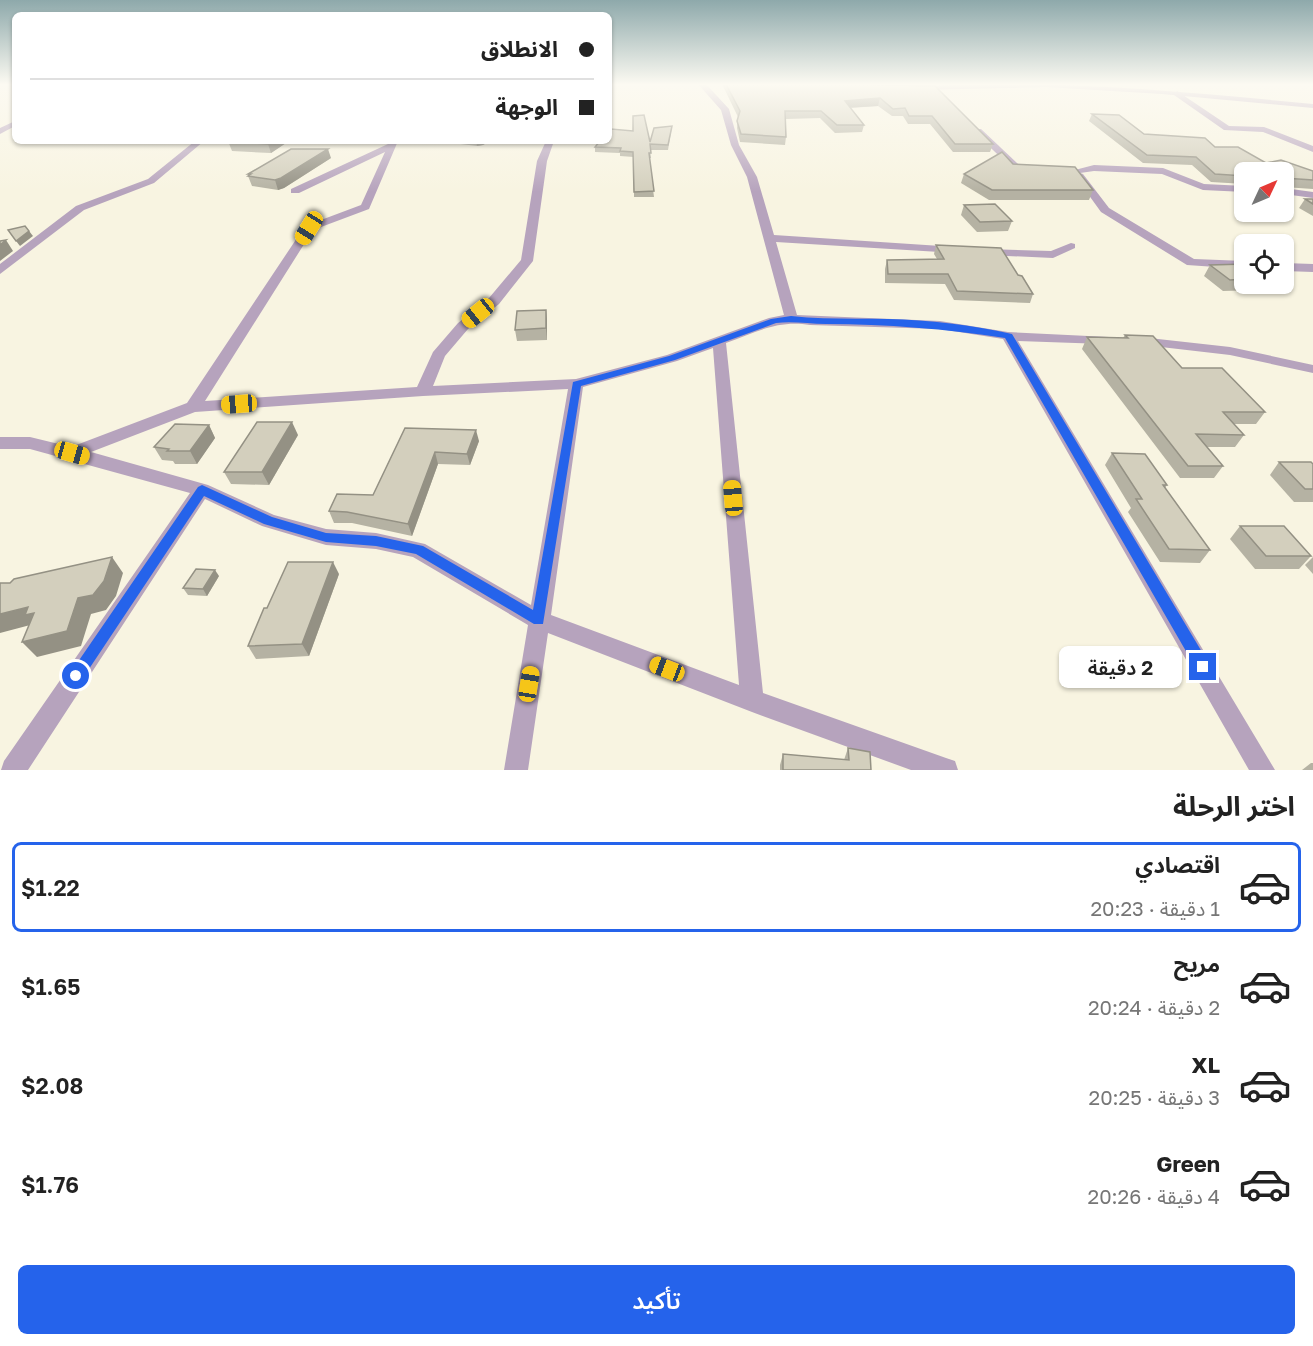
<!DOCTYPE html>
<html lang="ar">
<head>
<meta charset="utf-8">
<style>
  body { margin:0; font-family:"Golos Text","Noto Sans Arabic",sans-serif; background:#f6f6f6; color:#222; direction:rtl; height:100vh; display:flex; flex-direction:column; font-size:22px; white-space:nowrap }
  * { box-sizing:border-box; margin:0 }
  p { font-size:20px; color:#767676 }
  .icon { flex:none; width:33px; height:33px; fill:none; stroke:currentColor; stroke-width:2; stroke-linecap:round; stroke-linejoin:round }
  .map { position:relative; height:770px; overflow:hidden; direction:ltr }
  .sheet { display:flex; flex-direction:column; background:#fff; flex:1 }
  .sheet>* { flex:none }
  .top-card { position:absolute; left:12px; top:12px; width:600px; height:132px; border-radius:9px; box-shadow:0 2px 4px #0004; direction:rtl; display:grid; align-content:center; height:132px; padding:0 18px; background:#fff }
  .needle { width:39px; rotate:46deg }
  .controls { position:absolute; left:1234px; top:162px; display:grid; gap:12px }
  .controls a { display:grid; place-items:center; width:60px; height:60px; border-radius:9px; background:#fff; box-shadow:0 2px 4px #0004; font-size:30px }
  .end { position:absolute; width:27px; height:27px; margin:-14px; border:8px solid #2563eb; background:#fff; box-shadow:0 0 0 3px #fff }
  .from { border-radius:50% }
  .bubble { position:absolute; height:42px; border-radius:9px; background:#fff; box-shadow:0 2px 4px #0004; font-size:20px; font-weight:600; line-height:42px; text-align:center; direction:rtl }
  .car { position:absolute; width:18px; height:36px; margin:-18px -9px; border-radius:8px; box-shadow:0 0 4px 2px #0007; background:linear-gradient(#f5c518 24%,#345 0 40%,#f5c518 0 76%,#345 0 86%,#f5c518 0) }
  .top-card b { display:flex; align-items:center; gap:21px; height:57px; font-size:22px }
  .top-card b+b { border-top:2px solid #e0e0e0 }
  .top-card i { width:15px; height:15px; background:#222 }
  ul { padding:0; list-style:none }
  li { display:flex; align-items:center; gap:18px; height:90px; margin:0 12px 9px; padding:0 6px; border:3px solid transparent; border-radius:9px }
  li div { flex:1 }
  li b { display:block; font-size:22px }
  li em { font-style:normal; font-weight:600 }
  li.on { border-color:#2563eb }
  li>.icon { width:54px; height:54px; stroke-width:1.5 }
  h2 { padding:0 18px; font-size:27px; line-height:72px }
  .primary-button { display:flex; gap:12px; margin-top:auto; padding:12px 18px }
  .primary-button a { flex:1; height:69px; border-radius:9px; background:#2563eb; color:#fff; font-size:24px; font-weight:600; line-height:69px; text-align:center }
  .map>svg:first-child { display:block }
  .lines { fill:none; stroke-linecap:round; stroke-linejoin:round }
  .minor { fill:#b6a3bd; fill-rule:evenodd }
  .tertiary { fill:#b6a3bd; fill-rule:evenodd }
  .wall { fill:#b5b2a3 }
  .shaded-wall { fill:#949184 }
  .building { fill:#d3cfbd; stroke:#949184; stroke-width:1.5 }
  .route { fill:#2563eb }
</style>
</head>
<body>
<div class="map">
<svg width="1313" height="770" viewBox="0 0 1313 770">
  <rect width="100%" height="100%" fill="#f8f4e1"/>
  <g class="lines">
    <g class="minor">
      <path d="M 698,84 L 706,84 L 729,109 L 739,145 L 757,177 L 774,235 L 956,247 L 962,250 L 956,253 L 776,242 L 797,315 L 940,321 L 1008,332 L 1109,337 L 1111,340 L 1104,344 L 1018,341 L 1275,770 L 1249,770 L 1003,339 L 940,329 L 810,325 C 777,320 757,332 726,343 L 763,693 L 946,758 L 955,761 L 958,770 L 911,770 L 752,712 L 548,633 L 528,770 L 504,770 L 528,625 L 413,557 L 376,549 L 326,545 L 262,526 L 205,499 L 28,770 L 1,770 L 4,761 L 190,493 L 30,449 L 0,449 L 0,437 L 30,437 L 71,447 L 187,403 L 305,226 L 361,205 L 385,152 L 299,193 L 291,193 L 291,189 L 388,144 L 390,141 L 398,141 L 369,209 L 313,230 L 205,401 L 417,387 L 433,352 L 458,323 L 489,298 L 521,260 L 537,161 L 546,141 L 554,141 L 547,161 L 533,261 L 499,304 L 468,329 L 445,356 L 433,386 L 576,379 L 667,355 L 769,318 L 784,315 L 747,177 L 731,145 L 721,110 ZM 713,348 L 739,685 L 551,615 L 583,387 L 677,361 ZM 568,389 L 531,605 L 425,544 L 376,533 L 326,529 L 274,515 L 208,485 L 91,452 L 195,412 L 423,396 Z"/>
      <polygon points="1177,91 1229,126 1264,127 1313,146 1313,152 1263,132 1224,130 1174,95"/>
      <polygon points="15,121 15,126 0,134 0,128"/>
      <polygon points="975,129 981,129 1018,164 1018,168 1012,168 975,133"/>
      <polygon points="195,141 204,141 154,183 84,210 0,274 0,264 76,206 148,179"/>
      <polygon points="1094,165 1163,168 1204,184 1245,186 1245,192 1203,190 1162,174 1094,171 1080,173 1083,174 1109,208 1194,259 1245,261 1245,269 1187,265 1101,212 1075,176 1079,173 1071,171"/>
      <polygon points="1284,188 1313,192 1313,198 1284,194"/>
      <polygon points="1071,243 1075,244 1075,248 1053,258 986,255 980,252 986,249 1051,251"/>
      <polygon points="1284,263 1313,264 1313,272 1284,271"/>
      <polygon points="1140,337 1230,347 1313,365 1313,373 1230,355 1135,344 1133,341"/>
    </g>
    <path class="tertiary" d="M 998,84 C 1104,84 1208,94 1313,104 L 1313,108 L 1162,94 L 1046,87 L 917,90 L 913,88 L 917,86 Z"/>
  </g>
  <g class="wall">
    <polygon points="722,84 857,84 935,86 993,144 990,152 953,152 930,124 908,124 903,116 892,116 878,106 850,108 864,125 862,132 835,133 820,118 786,119 786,137 785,145 740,142 737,128 738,117"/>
    <polygon points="890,84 926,84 926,85"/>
    <polygon points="1092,114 1144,134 1215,147 1266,163 1313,171 1313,189 1284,187 1284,172 1245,172 1245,184 1211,182 1192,165 1143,163 1089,121"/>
    <polygon points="672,126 668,150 650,150 651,158 649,158 654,197 634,197 634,157 620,156 620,153 595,152 595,147 650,142"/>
    <polygon points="228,141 289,141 271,153 232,151"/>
    <polygon points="436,141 490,141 483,145 477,146"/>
    <polygon points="331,158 284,188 278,190 252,186 248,176 248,174"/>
    <polygon points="1013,164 1093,190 1089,200 989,200 961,183 964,174"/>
    <polygon points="1305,199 1313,199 1313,216 1299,208"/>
    <polygon points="964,205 1012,221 1008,231 977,232 961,215"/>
    <polygon points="936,245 1018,275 1033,294 1030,303 954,300 945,284 885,283 885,269 887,260 937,259 934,254"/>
    <polygon points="1245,264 1245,284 1264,284 1260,290 1223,291 1204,276 1210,265"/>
    <polygon points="546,310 547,321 547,340 517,341 515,330"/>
    <polygon points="1125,335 1182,368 1265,412 1256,424 1234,424 1244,435 1235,447 1207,447 1223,466 1214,478 1180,478 1082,349 1087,337 1123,338"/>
    <polygon points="209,425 215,438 197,464 175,464 173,461 162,460 154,447"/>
    <polygon points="405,428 479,441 470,465 438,464 412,536 352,523 334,523 329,511 373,495"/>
    <polygon points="298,435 269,485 231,484 224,472"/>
    <polygon points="1112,453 1167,485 1165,488 1210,550 1200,563 1160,562 1128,512 1131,508 1105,465"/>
    <polygon points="1279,462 1313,464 1313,502 1294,502 1270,475"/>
    <polygon points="1240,526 1311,556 1299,569 1255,569 1230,539"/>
    <polygon points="1313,557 1313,574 1305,565"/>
    <polygon points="339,574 309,656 256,659 248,646"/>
    <polygon points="219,576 207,596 188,595 183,588"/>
    <polygon points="848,748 871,770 780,770 780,765 783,754 844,760"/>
    <polygon points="1311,763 1313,763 1313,770 1302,770"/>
  </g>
  <g class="shaded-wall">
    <polygon points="880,98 878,106 843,108 845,101"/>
    <polygon points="272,141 289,141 271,153 268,144"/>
    <polygon points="476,141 490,141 483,145 477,146"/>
    <polygon points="328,149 331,158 284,188 278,190 275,180"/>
    <polygon points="29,231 33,236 20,246 16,241"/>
    <polygon points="6,240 13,251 0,261 0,245"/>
    <polygon points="546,310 547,321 547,340 546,328"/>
    <polygon points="292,422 298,435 269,485 262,472"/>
    <polygon points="209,425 215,438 197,464 190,451"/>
    <polygon points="476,430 479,441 470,465 467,454"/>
    <polygon points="435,452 438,464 412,536 408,524"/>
    <polygon points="112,557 123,573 116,596 106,610 91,614 81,646 37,657 22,642 78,598"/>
    <polygon points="333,562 339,574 309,656 302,644"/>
    <polygon points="215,570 219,576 207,596 203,589"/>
    <polygon points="28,607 34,613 34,624 0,633 0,614"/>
  </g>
  <g class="building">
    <polygon points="726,84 857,84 935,86 993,144 955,144 932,116 909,116 905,108 893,109 880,98 845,101 864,125 837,125 821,111 785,111 786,137 741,134 737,121 740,111"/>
    <polygon points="1092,114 1119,115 1144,134 1205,138 1215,147 1238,147 1266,163 1281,160 1313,171 1313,180 1284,178 1284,172 1245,172 1245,176 1215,174 1196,157 1147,155"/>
    <polygon points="644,115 650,142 654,128 672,126 668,145 650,144 651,153 649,153 654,191 634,192 633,152 620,151 621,148 595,147 600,141 609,141 609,131 611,129 633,131 633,116"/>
    <polygon points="228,141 272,141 268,144"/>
    <polygon points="291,149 328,149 281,178 275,180 248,176 251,174 248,174"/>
    <polygon points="1002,152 1013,164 1075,167 1093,190 992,190 964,174"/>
    <polygon points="1305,199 1313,199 1313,204"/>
    <polygon points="995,204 1012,221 980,222 964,205"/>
    <polygon points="25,226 29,231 16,241 8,230"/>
    <polygon points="6,240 0,245 0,241"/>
    <polygon points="936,245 1001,248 1018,275 1022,276 1033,294 957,291 948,274 888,274 887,260 944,259"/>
    <polygon points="1245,264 1245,279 1230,280 1210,265"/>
    <polygon points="546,310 546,328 515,330 517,311"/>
    <polygon points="1125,335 1153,336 1182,368 1222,368 1265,412 1223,412 1244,435 1196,434 1223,466 1188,466 1087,337 1128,338"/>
    <polygon points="257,422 292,422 262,472 224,472"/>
    <polygon points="175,424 209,425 190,451 167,451 169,449 154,447"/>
    <polygon points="405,428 476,430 467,454 435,452 408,524 347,512 329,511 337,494 373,495"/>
    <polygon points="1112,453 1145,454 1167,485 1163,485 1210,550 1169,549 1136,499 1142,499"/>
    <polygon points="1279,462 1311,462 1313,464 1313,489 1305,489"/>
    <polygon points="1240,526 1284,526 1311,556 1266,556"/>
    <polygon points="112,557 104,581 93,595 78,598 67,631 22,642 34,613 25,615 28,607 0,614 0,583 10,583 14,579"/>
    <polygon points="288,562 333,562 302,644 248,646 264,608 267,608"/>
    <polygon points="196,569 215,570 203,589 183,588"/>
    <polygon points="848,748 870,752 871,770 783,770 783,754 849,760"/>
  </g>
  <linearGradient id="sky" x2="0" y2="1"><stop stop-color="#8ea9ab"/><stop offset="0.44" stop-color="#fcfaf2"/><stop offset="1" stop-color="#fcfaf2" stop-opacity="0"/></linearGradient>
  <rect width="1313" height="192" fill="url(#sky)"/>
  <path class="route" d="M 791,316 C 823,320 856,318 888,319 C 929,320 972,325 1012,334 L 1208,662 L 1210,667 L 1208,672 L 1203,674 L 1198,672 L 1005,338 C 945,329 887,324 826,324 C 809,324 793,321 776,323 L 675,360 L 581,386 L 543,624 L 534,624 L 416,554 L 376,546 L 326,542 L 264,524 L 204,496 L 81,681 L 76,683 L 71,681 L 69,676 L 71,672 L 198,487 L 202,485 L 272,517 L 326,533 L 376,536 L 423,546 L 533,610 L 573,382 L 669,356 L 771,319 Z"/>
</svg>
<div class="controls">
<a><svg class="needle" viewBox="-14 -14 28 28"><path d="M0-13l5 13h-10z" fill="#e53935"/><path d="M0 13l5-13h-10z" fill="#767676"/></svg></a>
<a><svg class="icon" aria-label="locate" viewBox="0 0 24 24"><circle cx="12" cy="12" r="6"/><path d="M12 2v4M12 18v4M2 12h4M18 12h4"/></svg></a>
</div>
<i class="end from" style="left:76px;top:676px"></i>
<i class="end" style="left:1203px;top:667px"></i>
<div class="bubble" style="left:1059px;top:646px;width:123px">2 دقيقة</div>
<i class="car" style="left:309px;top:228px;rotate:212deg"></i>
<i class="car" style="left:478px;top:313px;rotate:231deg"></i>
<i class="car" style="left:239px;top:404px;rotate:266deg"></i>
<i class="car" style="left:72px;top:453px;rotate:106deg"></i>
<i class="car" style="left:733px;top:498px;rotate:355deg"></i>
<i class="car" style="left:667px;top:669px;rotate:291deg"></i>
<i class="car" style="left:529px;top:684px;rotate:9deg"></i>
<div class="top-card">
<b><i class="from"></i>الانطلاق</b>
<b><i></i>الوجهة</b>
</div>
</div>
<section class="sheet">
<h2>اختر الرحلة</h2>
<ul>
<li class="on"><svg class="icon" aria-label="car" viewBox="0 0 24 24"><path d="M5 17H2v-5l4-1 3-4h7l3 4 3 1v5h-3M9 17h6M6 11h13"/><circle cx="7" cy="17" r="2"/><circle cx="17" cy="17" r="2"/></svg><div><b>اقتصادي</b><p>1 دقيقة · 20:23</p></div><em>$1.22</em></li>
<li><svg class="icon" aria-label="car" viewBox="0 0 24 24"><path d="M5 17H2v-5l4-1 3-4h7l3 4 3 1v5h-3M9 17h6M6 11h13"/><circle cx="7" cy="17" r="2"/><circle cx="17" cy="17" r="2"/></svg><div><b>مريح</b><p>2 دقيقة · 20:24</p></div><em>$1.65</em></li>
<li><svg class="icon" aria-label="car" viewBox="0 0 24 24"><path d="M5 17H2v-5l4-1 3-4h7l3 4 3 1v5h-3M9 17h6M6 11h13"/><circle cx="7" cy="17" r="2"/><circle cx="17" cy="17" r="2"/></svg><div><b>XL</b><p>3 دقيقة · 20:25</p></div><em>$2.08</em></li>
<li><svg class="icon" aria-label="car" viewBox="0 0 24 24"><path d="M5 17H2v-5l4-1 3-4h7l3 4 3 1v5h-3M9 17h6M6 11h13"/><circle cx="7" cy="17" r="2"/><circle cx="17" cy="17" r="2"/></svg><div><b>Green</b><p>4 دقيقة · 20:26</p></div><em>$1.76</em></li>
</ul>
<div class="primary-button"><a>تأكيد</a></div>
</section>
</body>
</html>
